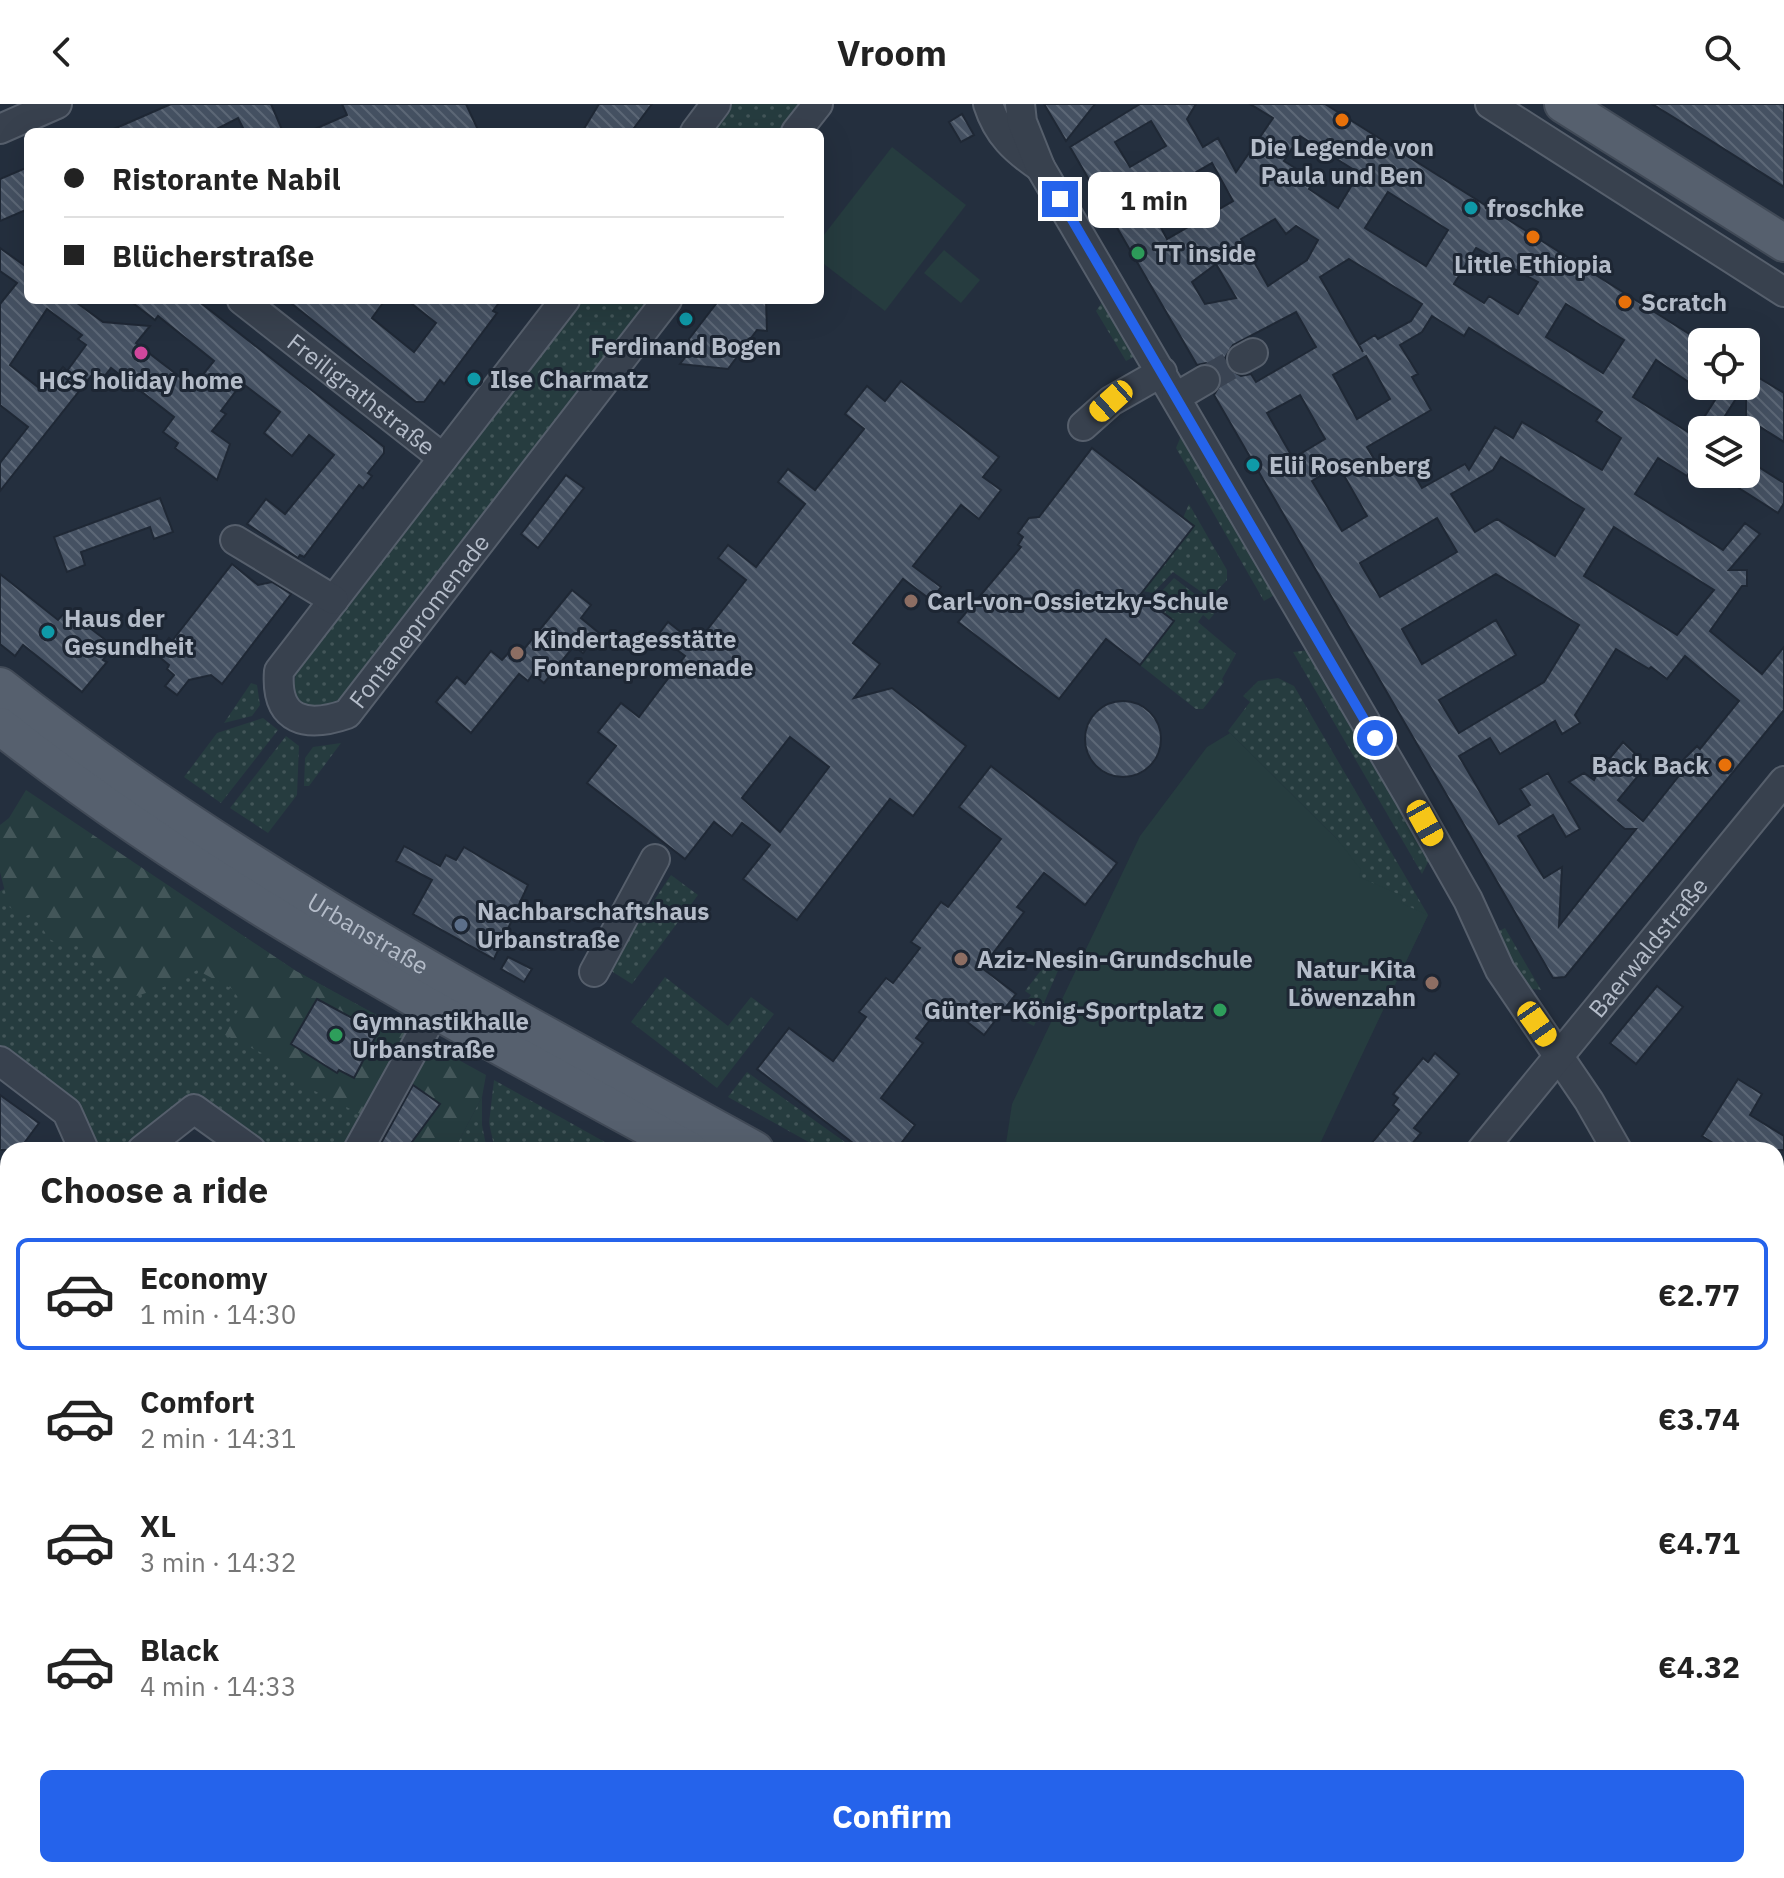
<!DOCTYPE html>
<html lang="en">
<head>
<meta charset="utf-8">
<style>
  body { margin:0; font-family:"IBM Plex Sans",sans-serif; background:#f6f6f6; color:#222; height:100vh; display:flex; flex-direction:column; font-size:30px; white-space:nowrap }
  * { box-sizing:border-box; margin:0 }
  p { font-size:26px; color:#767676 }
  .icon { flex:none; width:44px; height:44px; fill:none; stroke:currentColor; stroke-width:2; stroke-linecap:round; stroke-linejoin:round }
  .map { position:relative; flex:1; overflow:hidden }
  .panel { position:absolute; left:0px; top:1038px; width:1784px; height:736px; display:flex; flex-direction:column; background:#fff; border-radius:24px 24px 0 0; box-shadow:0 8px 32px #0002 }
  .panel>* { flex:none }
  .hud { position:absolute; left:24px; top:24px; width:800px; height:176px; border-radius:12px; box-shadow:0 8px 32px #0002; display:grid; align-content:center; height:176px; padding:0 40px; background:#fff }
  .fabs { position:absolute; left:1688px; top:224px; display:grid; gap:16px }
  .fabs a { display:grid; place-items:center; width:72px; height:72px; border-radius:12px; background:#fff; box-shadow:0 8px 32px #0002; font-size:40px }
  .end { position:absolute; width:36px; height:36px; margin:-18px; border:10px solid #2563eb; background:#fff; box-shadow:0 0 0 4px #fff }
  .from { border-radius:50% }
  .bubble { position:absolute; height:56px; border-radius:12px; background:#fff; box-shadow:0 8px 32px #0002; font-size:26px; font-weight:800; line-height:56px; text-align:center }
  .car { position:absolute; width:24px; height:48px; margin:-24px -12px; border-radius:10px; box-shadow:0 0 6px 2px #0007; background:linear-gradient(#f5c518 24%,#345 0 40%,#f5c518 0 76%,#345 0 86%,#f5c518 0) }
  .hud b { display:flex; align-items:center; gap:28px; height:76px; font-size:30px }
  .hud b+b { border-top:2px solid #e0e0e0 }
  .hud i { width:20px; height:20px; background:#222 }
  ul { padding:0; list-style:none }
  li { display:flex; align-items:center; gap:24px; height:112px; margin:0 16px 12px; padding:0 24px; border:4px solid transparent; border-radius:12px }
  li div { flex:1 }
  li b { display:block; font-size:30px }
  li em { font-style:normal; font-weight:800 }
  li.active { border-color:#2563eb }
  li>.icon { width:72px; height:72px; stroke-width:1.5 }
  h2 { padding:0 40px; font-size:36px; line-height:96px }
  .button { display:flex; gap:16px; margin-top:auto; padding:16px 40px }
  .button a { flex:1; height:92px; border-radius:12px; background:#2563eb; color:#fff; font-size:32px; font-weight:800; line-height:92px; text-align:center }
  header { display:flex; justify-content:space-between; align-items:center; height:104px; padding:0 40px; background:#fff; font-size:36px; font-weight:800 }
  .map>svg:first-child { display:block }
  .grass { fill:url(#grass-dots) }
  .forest { fill:url(#forest-firs) }
  .garden { fill:#263c3f }
  .water { fill:#394c67 }
  .building { fill:url(#building-back-hatch); stroke:#1f2835; stroke-width:2; fill-rule:evenodd }
  .lines { fill:none; stroke-linecap:round; stroke-linejoin:round }
  .minor-tunnel { stroke:#3a4453; stroke-width:28; stroke-dasharray:28 14; stroke-linecap:butt }
  .minor-casing { stroke:#565f6c; stroke-width:32 }
  .major-casing { stroke:#414a57; stroke-width:40 }
  .minor { stroke:#38414e; stroke-width:28 }
  .major { stroke:#56606e; stroke-width:36 }
  .route { stroke:#2563eb; stroke-width:10 }
  .food-dot { fill:#e8710a; stroke:#1d2633; stroke-width:3 }
  .culture-dot { fill:#0f9aa8; stroke:#1d2633; stroke-width:3 }
  .leisure-dot { fill:#2e9e5b; stroke:#1d2633; stroke-width:3 }
  .hotel-dot { fill:#d1479c; stroke:#1d2633; stroke-width:3 }
  .education-dot { fill:#8d6e63; stroke:#1d2633; stroke-width:3 }
  .service-dot { fill:#5c6f8a; stroke:#1d2633; stroke-width:3 }
  .labels { text-anchor:middle; dominant-baseline:central; stroke-width:6; stroke-linejoin:round; paint-order:stroke }
  .poi-label { font-size:24px; font-weight:bold; fill:#b4bcc9; stroke:#1d2633; text-anchor:start }
  .street-label { font-size:24px; fill:#b4bcc9; stroke:#1d2633 }
</style>
</head>
<body>
<header><svg class="icon" aria-label="back" viewBox="0 0 24 24"><path d="M15 5l-7 7 7 7"/></svg>Vroom<svg class="icon" aria-label="search" viewBox="0 0 24 24"><circle cx="10" cy="10" r="6"/><path d="M15 15l6 6"/></svg></header>
<div class="map">
<svg width="1784" height="1774" viewBox="0 0 1784 1774">
  <defs>
    <pattern id="grass-dots" width="8" height="8" patternUnits="userSpaceOnUse" patternTransform="scale(2)"><rect width="8" height="8" fill="#263c3f"/><path d="M2 2h.1M6 6h.1" fill="none" stroke="#435659" stroke-width="1.8" stroke-linecap="round"/></pattern>
    <pattern id="forest-firs" width="22" height="20" patternUnits="userSpaceOnUse" patternTransform="scale(2)"><rect width="22" height="20" fill="#263c3f"/><path d="M5 1l3.5 6h-7zM16 11l3.5 6h-7z" fill="#435659"/></pattern>
    <pattern id="building-back-hatch" width="6" height="6" patternUnits="userSpaceOnUse" patternTransform="scale(2)"><rect width="6" height="6" fill="#455162"/><path d="M-1 5l2 2M0 0l6 6M5-1l2 2" fill="none" stroke="#5d6877"/></pattern>
  </defs>
  <rect width="100%" height="100%" fill="#242f3e"/>
  <g class="grass">
    <polygon points="732,0 802,0 780,28 710,28"/>
    <polygon points="1105,194 1139,250 1126,257 1096,207"/>
    <polygon points="581,196 650,196 340,598 323,606 303,601 293,586 297,564"/>
    <polygon points="1183,327 1278,489 1264,497 1176,344"/>
    <polygon points="1189,400 1227,466 1227,476 1210,494 1173,468 1153,489 1143,487 1193,423 1183,414"/>
    <polygon points="1174,474 1213,504 1214,510 1209,516 1203,511 1198,518 1236,550 1222,575 1224,578 1203,605 1196,605 1140,561 1174,517 1151,499"/>
    <polygon points="1310,546 1431,752 1422,770 1293,548"/>
    <polygon points="1278,574 1294,582 1428,811 1316,1046 1359,773 1338,736 1228,627 1250,598 1243,592 1258,577"/>
    <polygon points="251,579 257,581 260,601 252,612 224,619"/>
    <polygon points="263,614 278,626 221,699 184,673 217,629"/>
    <polygon points="286,632 299,642 297,691 268,729 230,704"/>
    <polygon points="341,639 309,682 304,682 305,654 313,643"/>
    <polygon points="62,712 296,867 413,931 350,1046 241,1046 198,1021 160,1046 88,1046 0,950 0,787 12,781"/>
    <polygon points="671,771 698,791 632,880 608,865"/>
    <polygon points="1505,824 1541,886 1532,885 1508,855 1499,827"/>
    <polygon points="1055,848 1063,855 1034,922 1016,913 1031,891 1025,887"/>
    <polygon points="665,873 728,922 751,893 774,910 717,984 631,918"/>
    <polygon points="747,968 856,1046 823,1046 728,993"/>
    <polygon points="494,976 619,1046 495,1046 489,1019"/>
    <polygon points="482,993 482,1021 487,1046 454,1046"/>
    <polygon points="0,1313 8,1318 8,1401 0,1395"/>
    <polygon points="0,1418 8,1424 8,1532 0,1527"/>
    <polygon points="440,1766 558,1766 562,1774 456,1774"/>
    <polygon points="802,1766 943,1766 936,1774 795,1774"/>
  </g>
  <g class="forest">
    <path d="M 26,686 L 296,867 L 413,931 L 368,1014 L 297,978 L 270,953 L 225,931 L 242,899 L 232,885 L 197,866 L 175,879 L 137,892 C 113,877 97,864 84,839 L 72,838 L 66,843 L 49,835 L 33,809 L 26,812 L 9,803 L 0,768 L 0,721 L 9,714 Z"/>
    <polygon points="426,938 486,971 482,993 454,1046 406,1046 440,1001 406,976"/>
  </g>
  <g class="garden">
    <polygon points="892,43 966,101 885,207 820,157 820,136"/>
    <polygon points="944,146 980,176 961,199 924,169"/>
    <polygon points="1230,629 1338,736 1361,766 1359,773 1403,792 1401,799 1428,811 1317,1046 1005,1046 1012,1000 1140,732 1207,643"/>
  </g>
  <polygon class="water" points="0,1527 8,1532 8,1766 440,1766 456,1774 0,1774"/>
  <g class="building">
    <polygon points="171,0 271,0 283,28 245,28 238,14 211,28 107,28"/>
    <polygon points="342,0 466,0 479,28 308,28 347,11"/>
    <polygon points="599,0 652,0 631,28 582,28"/>
    <polygon points="1044,0 1095,0 1066,37"/>
    <path d="M 1140,0 L 1196,0 L 1187,15 L 1203,43 L 1218,34 L 1236,68 L 1273,14 L 1250,0 L 1325,0 L 1702,238 L 1702,282 L 1744,282 L 1716,326 L 1696,326 L 1715,296 L 1656,256 L 1633,293 L 1702,337 L 1702,371 L 1692,365 L 1687,372 L 1658,354 L 1635,390 L 1723,446 L 1745,419 L 1760,430 L 1729,466 L 1747,466 L 1747,482 L 1742,482 L 1710,527 L 1762,570 L 1784,543 L 1784,606 L 1565,873 L 1553,874 L 1214,291 L 1222,277 L 1219,267 L 1206,259 L 1197,261 L 1070,43 ZM 1151,17 L 1166,42 L 1130,63 L 1115,38 ZM 1300,32 L 1359,69 L 1338,104 L 1309,85 L 1314,76 L 1284,57 ZM 1212,59 L 1233,97 L 1167,135 L 1147,97 ZM 1388,88 L 1448,126 L 1426,162 L 1365,124 ZM 1275,115 L 1286,130 L 1296,122 L 1318,136 L 1307,156 L 1268,182 L 1241,135 ZM 1476,144 L 1538,178 L 1518,210 L 1489,192 L 1484,199 L 1454,180 ZM 1349,155 L 1422,200 L 1411,217 L 1378,235 L 1375,231 L 1359,241 L 1363,248 L 1320,173 ZM 1216,160 L 1236,194 L 1205,200 L 1192,178 ZM 1566,200 L 1624,236 L 1603,269 L 1546,233 ZM 1296,208 L 1316,243 L 1256,278 L 1251,270 L 1241,272 L 1228,264 L 1225,254 L 1233,241 ZM 1432,212 L 1464,232 L 1469,224 L 1602,308 L 1596,317 L 1621,334 L 1602,366 L 1522,318 L 1513,334 L 1495,323 L 1469,366 L 1465,360 L 1422,384 L 1406,357 L 1383,370 L 1367,343 L 1431,306 L 1412,273 L 1418,270 L 1400,241 L 1422,228 ZM 1366,252 L 1390,295 L 1357,315 L 1333,271 ZM 1300,291 L 1325,335 L 1293,354 L 1267,309 ZM 1501,353 L 1584,405 L 1555,452 L 1497,415 L 1475,428 L 1451,390 L 1493,366 ZM 1338,361 L 1367,412 L 1342,427 L 1312,377 ZM 1437,414 L 1457,448 L 1380,493 L 1360,459 ZM 1614,423 L 1714,486 L 1677,531 L 1584,472 ZM 1496,470 L 1579,521 L 1544,578 L 1459,629 L 1439,596 L 1516,551 L 1496,516 L 1422,560 L 1402,525 ZM 1616,545 L 1649,565 L 1651,563 L 1667,575 L 1685,552 L 1739,597 L 1700,645 L 1697,642 L 1676,663 L 1682,668 L 1643,717 L 1618,696 L 1647,661 L 1623,638 L 1610,654 L 1604,655 L 1594,676 L 1584,669 L 1569,678 L 1625,725 L 1636,725 L 1559,822 L 1562,763 L 1544,774 L 1518,732 L 1553,711 L 1566,733 L 1580,725 L 1548,669 L 1520,685 L 1530,701 L 1499,720 L 1459,652 L 1490,634 L 1500,650 L 1555,617 L 1562,630 L 1580,619 L 1575,611 Z"/>
    <polygon points="1652,0 1784,0 1784,83 1691,24"/>
    <polygon points="962,10 974,31 961,38 949,18"/>
    <polygon points="28,63 28,105 0,117 0,75"/>
    <path d="M 0,144 L 28,164 L 28,196 L 73,196 L 103,218 L 150,222 L 136,239 L 193,283 L 214,257 L 158,212 L 155,216 L 129,196 L 197,196 L 384,343 L 384,349 L 368,369 L 372,372 L 363,384 L 359,381 L 304,453 L 300,451 L 298,454 L 247,420 L 266,395 L 285,410 L 334,351 L 309,331 L 292,352 L 264,329 L 280,308 L 242,279 L 221,307 L 226,310 L 212,327 L 230,340 L 217,376 L 175,344 L 178,339 L 163,328 L 174,313 L 111,264 L 100,278 L 92,271 L 0,387 L 0,359 L 28,323 L 0,301 L 0,200 L 17,179 L 0,167 ZM 47,205 L 82,231 L 78,235 L 86,241 L 67,267 L 63,263 L 43,287 L 10,261 Z"/>
    <polygon points="287,196 385,196 372,214 414,248 436,219 407,196 501,196 493,207 497,209 444,280 440,276 424,298 416,298"/>
    <polygon points="719,196 766,196 767,227 757,226 728,265 680,260 690,247 689,235"/>
    <polygon points="1746,266 1784,289 1784,338 1746,314"/>
    <path d="M 901,277 L 999,353 L 983,373 L 1001,386 L 979,415 L 961,401 L 913,462 L 941,483 L 931,496 L 903,475 L 853,539 L 880,560 L 854,594 L 892,584 L 966,642 L 913,712 L 890,695 L 797,816 L 743,775 L 770,741 L 742,719 L 732,732 L 714,718 L 685,755 L 587,679 L 616,642 L 598,628 L 621,599 L 639,613 L 685,552 L 658,531 L 668,518 L 696,540 L 746,476 L 718,454 L 728,441 L 756,463 L 805,400 L 778,378 L 788,365 L 815,386 L 864,325 L 845,310 L 867,282 L 885,297 ZM 790,633 L 829,663 L 780,728 L 742,694 Z"/>
    <polygon points="1092,344 1194,422 1140,491 1174,517 1140,561 1106,535 1059,595 958,518 1021,443 1018,441 1023,433 1018,429 1029,414 1039,413"/>
    <polygon points="1746,355 1784,379 1784,399 1778,409 1717,370 1746,370"/>
    <polygon points="566,371 584,384 538,444 521,430"/>
    <polygon points="160,394 173,428 154,435 150,423 81,448 85,461 67,468 54,433"/>
    <polygon points="232,460 258,481 272,478 291,490 222,580 211,571 189,576 177,591 165,582 174,571 167,565 169,561 156,550 169,534 172,537"/>
    <polygon points="0,470 58,516 67,506 113,542 103,556 107,558 82,588 23,541 15,552 0,540"/>
    <polygon points="572,486 591,501 581,514 599,529 583,549 574,542 544,579 533,570 528,577 519,570 471,629 436,598 457,573 465,580 491,547 502,556 513,544 520,550"/>
    <circle cx="1123" cy="635" r="38"/>
    <polygon points="991,662 1117,759 1085,801 1044,769 1017,803 1024,808 982,864 1016,890 984,931 943,899 916,934 923,939 881,994 915,1021 896,1046 862,1046 757,965 789,924 833,957 866,913 859,908 886,874 893,879 920,844 911,838 941,798 948,803 1001,735 959,703"/>
    <polygon points="404,742 440,762 446,751 456,756 464,743 528,781 494,855 413,810 432,776 396,757"/>
    <polygon points="508,853 532,865 524,878 501,865"/>
    <polygon points="1657,882 1683,903 1636,960 1610,939"/>
    <polygon points="317,895 378,928 354,974 339,966 337,969 291,940"/>
    <polygon points="1435,949 1459,970 1414,1024 1421,1029 1407,1046 1366,1046 1399,1006 1393,1001 1398,994 1393,990 1423,954 1428,958"/>
    <polygon points="1738,975 1762,990 1750,1011 1784,1032 1784,1046 1724,1046 1702,1032"/>
    <polygon points="413,981 440,1000 406,1046 384,1046 379,1043"/>
    <polygon points="0,991 39,1019 19,1046 0,1046"/>
  </g>
  <g class="lines">
    <polyline class="minor-tunnel" points="1205,276 1242,255"/>
    <defs>
      <g id="minor">
        <path d="M 988,0 C 998,31 1015,46 1040,63"/>
        <polyline points="1020,0 1022,18 1040,63 1409,692 1468,796 1500,866 1589,997 1617,1046"/>
        <polyline points="1490,0 1784,188"/>
        <polyline points="0,25 57,0"/>
        <polyline points="695,28 716,0"/>
        <polyline points="796,28 818,0"/>
        <path id="s1" d="M 242,196 L 443,354"/>
        <path id="s2" d="M 565,196 L 279,567 C 275,618 307,624 347,610 L 667,196"/>
        <polyline points="1242,255 1253,249"/>
        <polyline points="1176,293 1205,276"/>
        <polyline points="1083,322 1111,297 1162,268"/>
        <polyline points="235,436 334,496"/>
        <polyline points="594,868 655,755"/>
        <polyline points="0,957 67,1008 84,1046"/>
        <polyline points="142,1046 194,1005 251,1046"/>
        <polyline points="358,1046 436,905"/>
        <path id="s3" d="M 1482,1046 L 1784,677"/>
        <polyline points="0,1270 8,1276"/>
        <polyline points="1776,1321 1784,1335"/>
        <polyline points="1776,1600 1784,1593"/>
        <polyline points="579,1766 582,1774"/>
        <polyline points="1077,1766 1099,1774"/>
        <polyline points="782,1774 789,1766"/>
        <polyline points="944,1774 951,1766"/>
        <polyline points="1616,1774 1624,1766"/>
      </g>
      <g id="major">
        <polyline points="1563,0 1784,139"/>
        <path id="s4" d="M 0,582 C 233,766 496,903 755,1046"/>
        <path d="M 0,622 C 212,790 453,917 689,1046"/>
        <polyline points="1776,1617 1784,1621"/>
        <polyline points="1776,1648 1784,1652"/>
      </g>
    </defs>
    <use href="#minor" class="minor-casing"/>
    <use href="#major" class="major-casing"/>
    <use href="#minor" class="minor"/>
    <use href="#major" class="major"/>
  </g>
  <g class="lines">
    <polyline class="route" points="1060,95 1375,634"/>
  </g>
  <g class="food-dot">
    <circle cx="1342" cy="16" r="8"/>
    <circle cx="1533" cy="133" r="8"/>
    <circle cx="1625" cy="198" r="8"/>
    <circle cx="1725" cy="661" r="8"/>
  </g>
  <g class="culture-dot">
    <circle cx="1471" cy="104" r="8"/>
    <circle cx="686" cy="215" r="8"/>
    <circle cx="474" cy="275" r="8"/>
    <circle cx="1253" cy="361" r="8"/>
    <circle cx="48" cy="528" r="8"/>
  </g>
  <g class="leisure-dot">
    <circle cx="1138" cy="149" r="8"/>
    <circle cx="1220" cy="906" r="8"/>
    <circle cx="336" cy="931" r="8"/>
  </g>
  <circle class="hotel-dot" cx="141" cy="249" r="8"/>
  <g class="education-dot">
    <circle cx="911" cy="497" r="8"/>
    <circle cx="517" cy="549" r="8"/>
    <circle cx="961" cy="855" r="8"/>
    <circle cx="1432" cy="879" r="8"/>
  </g>
  <circle class="service-dot" cx="461" cy="821" r="8"/>
  <g class="labels">
    <g class="poi-label">
      <text x="1342" y="43" text-anchor="middle">Die Legende von<tspan x="1342" dy="28">Paula und Ben</tspan></text>
      <text x="1487" y="104">froschke</text>
      <text x="1154" y="149">TT inside</text>
      <text x="1533" y="160" text-anchor="middle">Little Ethiopia</text>
      <text x="1641" y="198">Scratch</text>
      <text x="686" y="242" text-anchor="middle">Ferdinand Bogen</text>
      <text x="490" y="275">Ilse Charmatz</text>
      <text x="141" y="276" text-anchor="middle">HCS holiday home</text>
      <text x="1269" y="361">Elii Rosenberg</text>
      <text x="927" y="497">Carl-von-Ossietzky-Schule</text>
      <text x="64" y="514">Haus der<tspan x="64" dy="28">Gesundheit</tspan></text>
      <text x="533" y="535">Kindertagesstätte<tspan x="533" dy="28">Fontanepromenade</tspan></text>
      <text x="1709" y="661" text-anchor="end">Back Back</text>
      <text x="477" y="807">Nachbarschaftshaus<tspan x="477" dy="28">Urbanstraße</tspan></text>
      <text x="977" y="855">Aziz-Nesin-Grundschule</text>
      <text x="1416" y="865" text-anchor="end">Natur-Kita<tspan x="1416" dy="28">Löwenzahn</tspan></text>
      <text x="1204" y="906" text-anchor="end">Günter-König-Sportplatz</text>
      <text x="352" y="917">Gymnastikhalle<tspan x="352" dy="28">Urbanstraße</tspan></text>
    </g>
    <g class="street-label">
      <text stroke="none"><textPath href="#s1" startOffset="152">Freiligrathstraße</textPath></text>
      <text stroke="none"><textPath href="#s2" startOffset="690">Fontanepromenade</textPath></text>
      <text stroke="none"><textPath href="#s4" startOffset="444">Urbanstraße</textPath></text>
      <text stroke="none"><textPath href="#s3" startOffset="262">Baerwaldstraße</textPath></text>
    </g>
  </g>
</svg>
<div class="fabs">
<a><svg class="icon" aria-label="locate" viewBox="0 0 24 24"><circle cx="12" cy="12" r="6"/><path d="M12 2v4M12 18v4M2 12h4M18 12h4"/></svg></a>
<a><svg class="icon" aria-label="layers" viewBox="0 0 24 24"><path d="M12 4l9 5-9 5-9-5zM3 14l9 5 9-5"/></svg></a>
</div>
<i class="end from" style="left:1375px;top:634px"></i>
<i class="end" style="left:1060px;top:95px"></i>
<div class="bubble" style="left:1088px;top:68px;width:132px">1 min</div>
<i class="car" style="left:1111px;top:297px;rotate:228deg"></i>
<i class="car" style="left:1425px;top:719px;rotate:151deg"></i>
<i class="car" style="left:1537px;top:920px;rotate:145deg"></i>
<div class="hud">
<b><i class="from"></i>Ristorante Nabil</b>
<b><i></i>Blücherstraße</b>
</div>
<section class="panel">
<h2>Choose a ride</h2>
<ul>
<li class="active"><svg class="icon" aria-label="car" viewBox="0 0 24 24"><path d="M5 17H2v-5l4-1 3-4h7l3 4 3 1v5h-3M9 17h6M6 11h13"/><circle cx="7" cy="17" r="2"/><circle cx="17" cy="17" r="2"/></svg><div><b>Economy</b><p>1 min · 14:30</p></div><em>€2.77</em></li>
<li><svg class="icon" aria-label="car" viewBox="0 0 24 24"><path d="M5 17H2v-5l4-1 3-4h7l3 4 3 1v5h-3M9 17h6M6 11h13"/><circle cx="7" cy="17" r="2"/><circle cx="17" cy="17" r="2"/></svg><div><b>Comfort</b><p>2 min · 14:31</p></div><em>€3.74</em></li>
<li><svg class="icon" aria-label="car" viewBox="0 0 24 24"><path d="M5 17H2v-5l4-1 3-4h7l3 4 3 1v5h-3M9 17h6M6 11h13"/><circle cx="7" cy="17" r="2"/><circle cx="17" cy="17" r="2"/></svg><div><b>XL</b><p>3 min · 14:32</p></div><em>€4.71</em></li>
<li><svg class="icon" aria-label="car" viewBox="0 0 24 24"><path d="M5 17H2v-5l4-1 3-4h7l3 4 3 1v5h-3M9 17h6M6 11h13"/><circle cx="7" cy="17" r="2"/><circle cx="17" cy="17" r="2"/></svg><div><b>Black</b><p>4 min · 14:33</p></div><em>€4.32</em></li>
</ul>
<div class="button"><a>Confirm</a></div>
</section>
</div>
</body>
</html>
